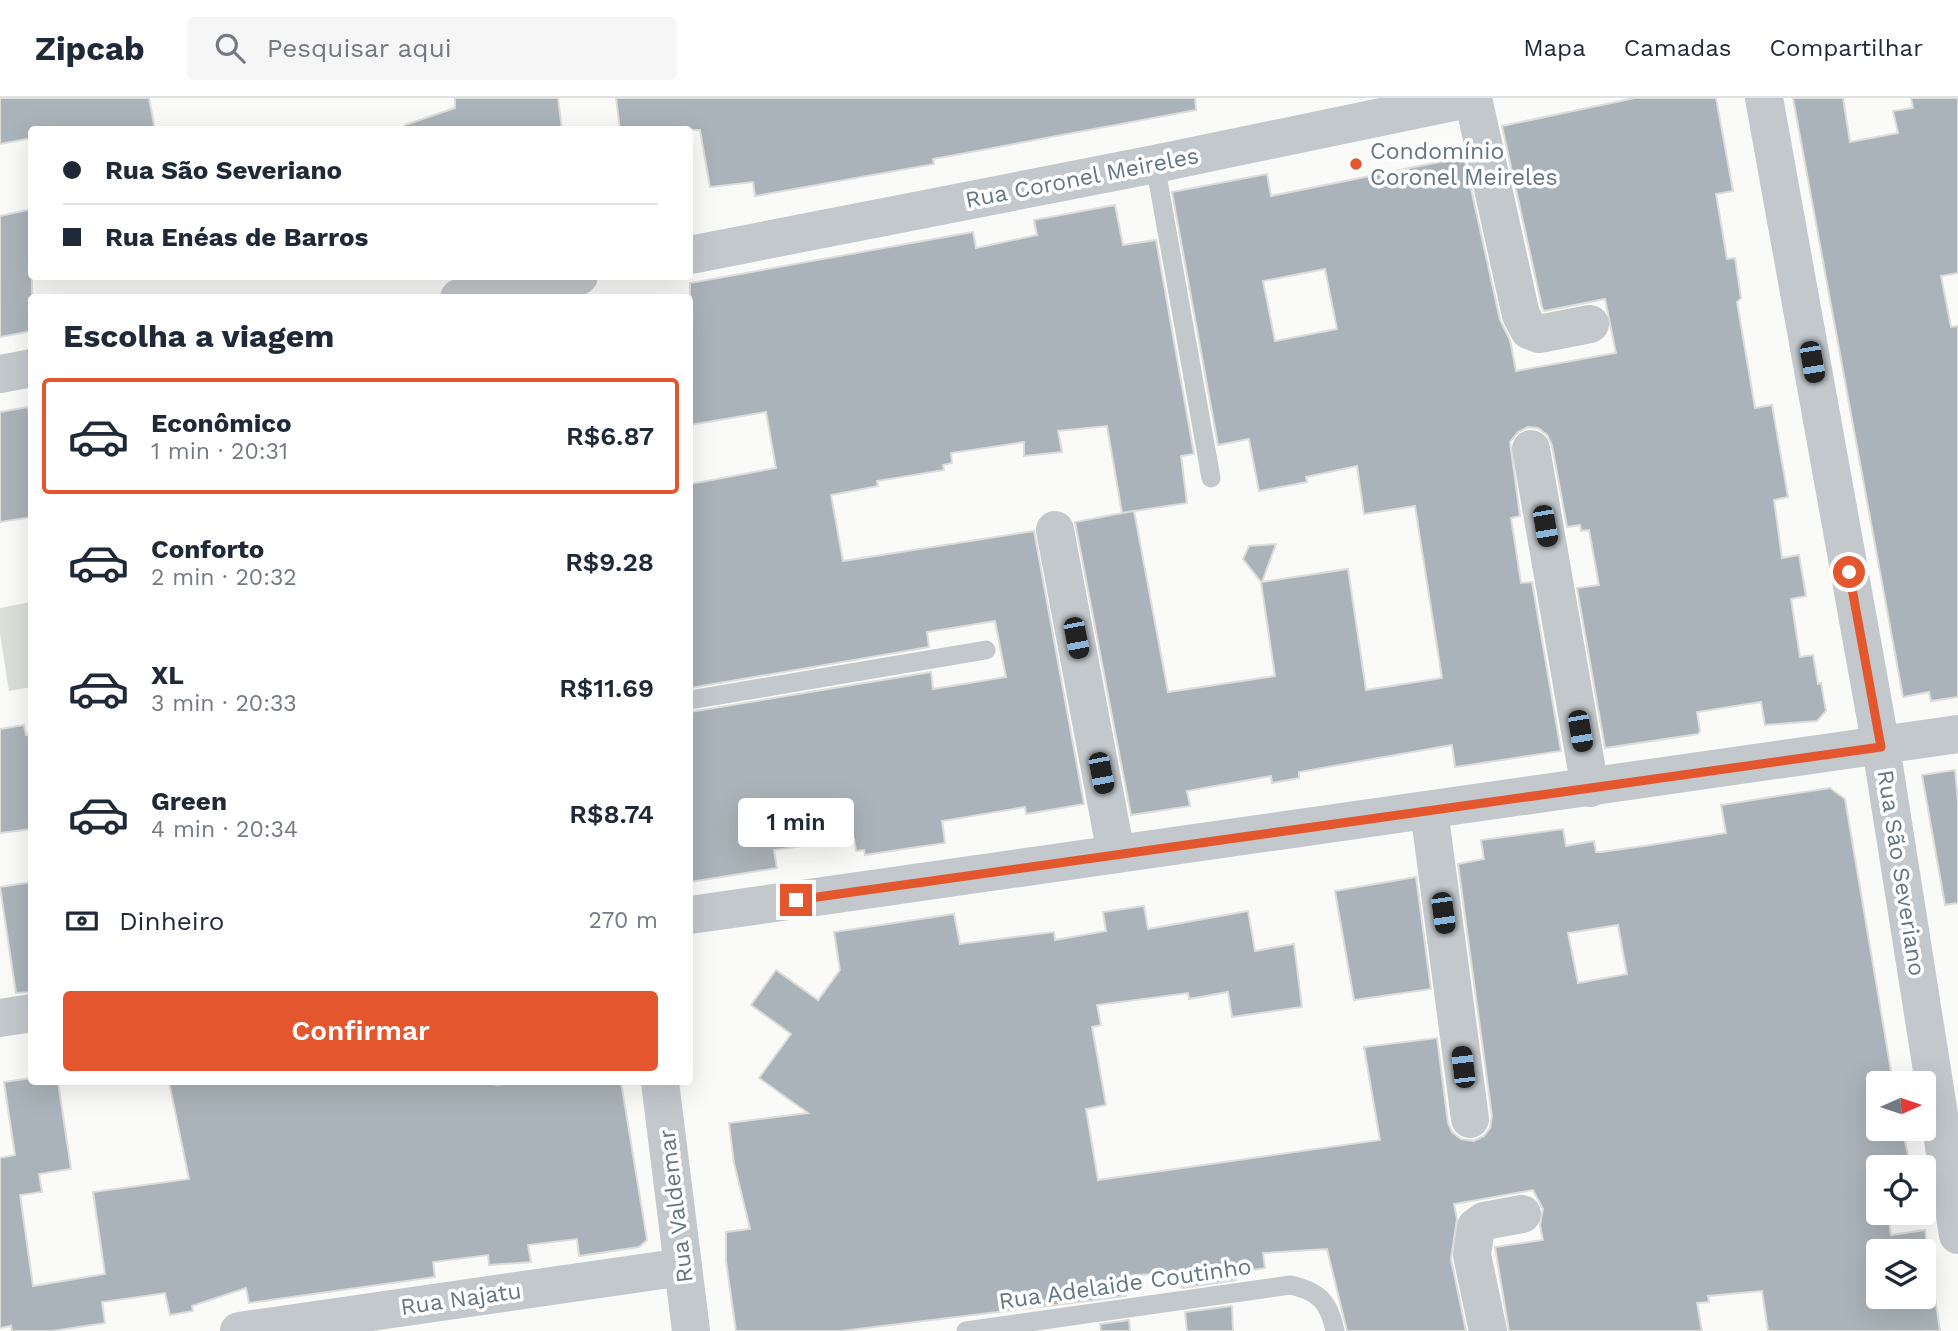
<!DOCTYPE html>
<html lang="pt">
<head>
<meta charset="utf-8">
<style>
  body { margin:0; font-family:"Work Sans",sans-serif; background:#f6f6f7; color:#1f2937; height:100vh; display:flex; flex-direction:column; font-size:26px; white-space:nowrap }
  * { box-sizing:border-box; margin:0 }
  p { font-size:23px; color:#747a83 }
  .icon { flex:none; width:38px; height:38px; fill:none; stroke:currentColor; stroke-width:2; stroke-linecap:round; stroke-linejoin:round }
  .map { position:relative; flex:1; overflow:hidden }
  .sheet { position:absolute; left:28px; top:196px; width:665px; height:791px; display:flex; flex-direction:column; background:#fff; border-radius:7px; box-shadow:0 7px 28px #0002 }
  .sheet>* { flex:none }
  .banner { position:absolute; left:28px; top:28px; width:665px; height:154px; border-radius:7px; box-shadow:0 7px 28px #0002; display:grid; align-content:center; height:154px; padding:0 35px; background:#fff }
  .needle { width:46px; rotate:87deg }
  .fabs { position:absolute; left:1866px; top:973px; display:grid; gap:14px }
  .fabs a { display:grid; place-items:center; width:70px; height:70px; border-radius:7px; background:#fff; box-shadow:0 7px 28px #0002; font-size:35px }
  .end { position:absolute; width:32px; height:32px; margin:-16px; border:9px solid #e4572e; background:#fff; box-shadow:0 0 0 4px #fff }
  .from { border-radius:50% }
  .bubble { position:absolute; height:49px; border-radius:7px; background:#fff; box-shadow:0 7px 28px #0002; font-size:23px; font-weight:600; line-height:49px; text-align:center }
  .car { position:absolute; width:21px; height:42px; margin:-21px -10px; border-radius:9px; box-shadow:0 0 5px 2px #0007; background:linear-gradient(#222 24%,#8ab4d8 0 40%,#222 0 76%,#8ab4d8 0 86%,#222 0) }
  .banner b { display:flex; align-items:center; gap:24px; height:66px; font-size:26px }
  .banner b+b { border-top:2px solid #e0e1e3 }
  .banner i { width:18px; height:18px; background:#1f2937 }
  ul { padding:0; list-style:none }
  li { display:flex; align-items:center; gap:21px; height:116px; margin:0 14px 10px; padding:0 21px; border:4px solid transparent; border-radius:7px }
  li div { flex:1 }
  li b { display:block; font-size:26px }
  li em { font-style:normal; font-weight:600 }
  li.on { border-color:#e4572e }
  li>.icon { width:63px; height:63px; stroke-width:1.5 }
  h2 { padding:0 35px; font-size:32px; line-height:84px }
  .pay { display:flex; align-items:center; gap:18px; height:77px; padding:0 35px; font-size:26px }
  .pay p { margin-inline-start:auto }
  .primary-button { display:flex; gap:14px; margin-top:auto; padding:14px 35px }
  .primary-button a { flex:1; height:80px; border-radius:7px; background:#e4572e; color:#fff; font-size:28px; font-weight:600; line-height:80px; text-align:center }
  header { display:flex; align-items:center; gap:42px; box-sizing:border-box; height:98px; padding:0 35px; background:#fff; border-bottom:2px solid #e0e1e3 }
  header strong { font-size:33px }
  nav { display:flex; gap:38px; margin-inline-start:auto; font-size:24px }
  .search { width:490px; height:63px; background:#f6f6f7; display:flex; align-items:center; gap:18px; box-sizing:border-box; padding:0 24px; border-radius:7px; color:#747a83; font-size:26px }
  .map>svg:first-child { display:block }
  .green { fill:#dadfd7 }
  .building { fill:#aab3b9; stroke:#dcdcda; stroke-width:2; fill-rule:evenodd }
  .lines { fill:none; stroke-linecap:round; stroke-linejoin:round }
  .service { stroke:#c3c8cc; stroke-width:19 }
  .minor { stroke:#c3c8cc; stroke-width:38 }
  .tertiary { stroke:#c3c8cc; stroke-width:38 }
  .route { stroke:#e4572e; stroke-width:9 }
  .poi-dot { fill:#e4572e; stroke:#fff; stroke-width:2.5 }
  .labels { text-anchor:middle; dominant-baseline:central; stroke-width:7; stroke-linejoin:round; paint-order:stroke }
  .poi-label { font-size:23px; fill:#657683; stroke:#fff; text-anchor:start }
  .street-label { font-size:23px; fill:#657683; stroke:#fff }
</style>
</head>
<body>
<header>
<strong>Zipcab</strong>
<div class="search"><svg class="icon" aria-label="search" viewBox="0 0 24 24"><circle cx="10" cy="10" r="6"/><path d="M15 15l6 6"/></svg>Pesquisar aqui</div>
<nav><a>Mapa</a><a>Camadas</a><a>Compartilhar</a></nav>
</header>
<div class="map">
<svg width="1958" height="1233" viewBox="0 0 1958 1233">
  <rect width="100%" height="100%" fill="#fafaf8"/>
  <polygon class="green" points="31,504 31,589 9,593 0,536 0,510"/>
  <g class="building">
    <polygon points="0,0 149,0 155,32 32,32 32,40 0,46"/>
    <polygon points="455,0 558,0 562,32 406,32 405,27 455,10"/>
    <polygon points="616,0 1195,0 1196,12 933,61 934,66 755,98 753,84 710,89 700,32 620,32"/>
    <path d="M 1635,0 L 1716,0 L 1733,93 L 1716,96 L 1727,161 L 1735,160 L 1741,200 L 1737,204 L 1755,310 L 1772,307 L 1788,399 L 1774,402 L 1782,460 L 1799,457 L 1806,498 L 1791,501 L 1800,559 L 1813,557 L 1818,586 L 1821,585 L 1826,613 L 1817,623 L 1765,627 L 1761,604 L 1697,614 L 1700,633 L 1698,636 L 1605,650 L 1577,490 L 1599,487 L 1589,432 L 1581,433 L 1580,427 L 1567,429 L 1552,347 L 1547,337 L 1538,330 L 1528,329 L 1518,334 L 1510,344 L 1520,418 L 1511,420 L 1521,485 L 1532,484 L 1561,653 L 1455,669 L 1452,647 L 1299,674 L 1299,680 L 1272,685 L 1271,678 L 1187,693 L 1190,708 L 1131,717 L 1075,424 L 1133,413 L 1122,415 L 1107,328 L 1058,333 L 1062,354 L 1024,358 L 1024,344 L 951,355 L 952,365 L 943,367 L 944,372 L 877,383 L 878,388 L 831,397 L 843,463 L 1034,433 L 1084,706 L 1026,716 L 1025,709 L 942,723 L 945,745 L 904,751 L 865,757 L 864,752 L 856,753 L 854,741 L 774,752 L 777,770 L 690,784 L 690,614 L 931,574 L 933,591 L 1006,579 L 995,523 L 927,534 L 929,549 L 690,590 L 690,386 L 776,370 L 766,314 L 690,327 L 690,185 L 973,134 L 976,150 L 1037,137 L 1034,122 L 1115,107 L 1123,147 L 1156,142 L 1194,356 L 1181,358 L 1187,405 L 1134,413 L 1168,594 L 1275,578 L 1261,484 L 1243,461 L 1249,448 L 1276,446 L 1262,484 L 1348,471 L 1366,592 L 1442,580 L 1415,408 L 1364,416 L 1357,368 L 1306,379 L 1307,384 L 1259,393 L 1249,341 L 1218,347 L 1172,94 L 1267,76 L 1271,98 L 1464,59 L 1500,222 L 1510,242 L 1516,273 L 1616,255 L 1605,201 L 1544,213 L 1542,209 L 1502,28 ZM 1325,171 L 1337,231 L 1275,243 L 1263,183 Z"/>
    <polygon points="1793,0 1843,0 1850,44 1898,35 1893,13 1913,10 1911,0 1958,0 1958,175 1941,178 1951,229 1958,228 1958,599 1931,603 1929,594 1903,599"/>
    <polygon points="32,111 32,200 29,200 32,233 0,239 0,118"/>
    <polygon points="28,309 32,345 32,419 0,424 0,314"/>
    <polygon points="24,627 26,637 32,636 32,731 0,735 0,631"/>
    <polygon points="1955,672 1958,704 1958,805 1945,807 1922,677"/>
    <path d="M 1830,690 L 1845,701 L 1893,985 L 1878,985 L 1878,1031 L 1902,1031 L 1911,1069 L 1878,1069 L 1878,1115 L 1888,1115 L 1891,1137 L 1925,1132 L 1940,1233 L 1768,1233 L 1762,1193 L 1708,1198 L 1709,1204 L 1697,1205 L 1702,1233 L 1509,1233 L 1495,1149 L 1543,1142 L 1540,1127 L 1543,1111 L 1533,1092 L 1454,1106 L 1457,1121 L 1451,1161 L 1466,1233 L 1347,1233 L 1327,1151 L 1263,1155 L 1265,1170 L 1241,1174 L 1236,1182 L 1182,1190 L 1180,1174 L 1124,1178 L 1126,1198 L 1096,1202 L 841,1233 L 736,1233 L 726,1163 L 726,1134 L 750,1131 L 734,1065 L 729,1025 L 808,1015 L 759,980 L 791,936 L 751,907 L 776,872 L 818,902 L 840,872 L 834,834 L 954,816 L 960,846 L 1054,834 L 1055,842 L 1106,833 L 1103,814 L 1144,808 L 1148,831 L 1248,813 L 1255,853 L 1294,846 L 1302,909 L 1232,919 L 1228,894 L 1189,901 L 1188,895 L 1097,907 L 1101,927 L 1092,929 L 1106,1007 L 1086,1011 L 1098,1082 L 1380,1042 L 1364,949 L 1437,940 L 1448,1025 L 1452,1034 L 1461,1041 L 1474,1043 L 1484,1038 L 1490,1030 L 1492,1018 L 1458,766 L 1484,761 L 1481,742 L 1563,731 L 1566,748 L 1594,743 L 1596,754 L 1601,754 L 1651,747 L 1726,735 L 1721,707 ZM 1618,827 L 1627,876 L 1578,885 L 1568,835 ZM 1878,1153 L 1923,1153 L 1923,1199 L 1878,1199 Z"/>
    <polygon points="1416,779 1431,891 1354,902 1335,793"/>
    <polygon points="32,784 32,894 16,895 0,789"/>
    <polygon points="32,980 32,984 58,984 71,1071 39,1076 42,1094 20,1097 33,1188 105,1176 93,1094 189,1081 169,984 495,984 496,987 531,984 621,984 647,1142 639,1149 579,1158 577,1141 528,1147 531,1164 489,1167 488,1157 433,1164 435,1179 249,1205 246,1190 192,1208 193,1213 170,1217 165,1195 102,1204 105,1225 52,1233 12,1233 11,1228 0,1230 0,1060 15,1057 4,984"/>
    <polygon points="1232,1208 1233,1233 1187,1233 1185,1214"/>
    <polygon points="1129,1222 1130,1233 1101,1233 1100,1226"/>
  </g>
  <g class="lines">
    <g class="service">
      <polyline points="1155,66 1211,380"/>
      <polyline points="690,602 986,552"/>
      <path d="M 966,1233 L 1290,1187 C 1319,1193 1329,1204 1335,1233"/>
    </g>
    <g class="minor">
      <polyline points="1473,0 1521,217 1529,232 1539,236 1590,226"/>
      <polyline points="1764,0 1881,649 1958,1137"/>
      <polyline points="1531,351 1590,690"/>
      <polyline points="1055,432 1116,756"/>
      <polyline points="1429,712 1470,1021"/>
      <polyline points="690,817 1958,636"/>
      <polyline points="0,920 32,915"/>
      <polyline points="660,984 691,1233"/>
      <polyline points="239,1233 683,1169"/>
      <polyline points="1488,1233 1472,1157 1476,1129 1484,1123 1522,1116"/>
    </g>
    <g class="tertiary">
      <polyline points="690,157 1155,66 1473,0"/>
      <polyline points="459,200 579,178"/>
      <polyline points="0,276 32,270"/>
    </g>
  </g>
  <g class="lines">
    <polyline class="route" points="796,802 1881,649 1849,474"/>
  </g>
  <circle class="poi-dot" cx="1356" cy="66" r="7"/>
  <g class="labels">
    <g class="poi-label">
      <text x="1370" y="53">Condomínio<tspan x="1370" dy="26">Coronel Meireles</tspan></text>
    </g>
    <g class="street-label">
      <text transform="translate(1082 80) rotate(-11)">Rua Coronel Meireles</text>
      <text transform="translate(1901 775) rotate(81)">Rua São Severiano</text>
      <text transform="translate(676 1108) rotate(-97)">Rua Valdemar</text>
      <text transform="translate(1125 1186) rotate(-8)">Rua Adelaide Coutinho</text>
      <text transform="translate(461 1201) rotate(-8)">Rua Najatu</text>
    </g>
  </g>
</svg>
<div class="fabs">
<a><svg class="needle" viewBox="-14 -14 28 28"><path d="M0-13l5 13h-10z" fill="#e53935"/><path d="M0 13l5-13h-10z" fill="#747a83"/></svg></a>
<a><svg class="icon" aria-label="locate" viewBox="0 0 24 24"><circle cx="12" cy="12" r="6"/><path d="M12 2v4M12 18v4M2 12h4M18 12h4"/></svg></a>
<a><svg class="icon" aria-label="layers" viewBox="0 0 24 24"><path d="M12 4l9 5-9 5-9-5zM3 14l9 5 9-5"/></svg></a>
</div>
<i class="end from" style="left:1849px;top:474px"></i>
<i class="end" style="left:796px;top:802px"></i>
<div class="bubble" style="left:738px;top:700px;width:116px">1 min</div>
<i class="car" style="left:1812px;top:264px;rotate:170deg"></i>
<i class="car" style="left:1545px;top:428px;rotate:170deg"></i>
<i class="car" style="left:1076px;top:540px;rotate:169deg"></i>
<i class="car" style="left:1580px;top:633px;rotate:170deg"></i>
<i class="car" style="left:1101px;top:675px;rotate:169deg"></i>
<i class="car" style="left:1443px;top:815px;rotate:172deg"></i>
<i class="car" style="left:1463px;top:969px;rotate:353deg"></i>
<div class="banner">
<b><i class="from"></i>Rua São Severiano</b>
<b><i></i>Rua Enéas de Barros</b>
</div>
<section class="sheet">
<h2>Escolha a viagem</h2>
<ul>
<li class="on"><svg class="icon" aria-label="car" viewBox="0 0 24 24"><path d="M5 17H2v-5l4-1 3-4h7l3 4 3 1v5h-3M9 17h6M6 11h13"/><circle cx="7" cy="17" r="2"/><circle cx="17" cy="17" r="2"/></svg><div><b>Econômico</b><p>1 min · 20:31</p></div><em>R$6.87</em></li>
<li><svg class="icon" aria-label="car" viewBox="0 0 24 24"><path d="M5 17H2v-5l4-1 3-4h7l3 4 3 1v5h-3M9 17h6M6 11h13"/><circle cx="7" cy="17" r="2"/><circle cx="17" cy="17" r="2"/></svg><div><b>Conforto</b><p>2 min · 20:32</p></div><em>R$9.28</em></li>
<li><svg class="icon" aria-label="car" viewBox="0 0 24 24"><path d="M5 17H2v-5l4-1 3-4h7l3 4 3 1v5h-3M9 17h6M6 11h13"/><circle cx="7" cy="17" r="2"/><circle cx="17" cy="17" r="2"/></svg><div><b>XL</b><p>3 min · 20:33</p></div><em>R$11.69</em></li>
<li><svg class="icon" aria-label="car" viewBox="0 0 24 24"><path d="M5 17H2v-5l4-1 3-4h7l3 4 3 1v5h-3M9 17h6M6 11h13"/><circle cx="7" cy="17" r="2"/><circle cx="17" cy="17" r="2"/></svg><div><b>Green</b><p>4 min · 20:34</p></div><em>R$8.74</em></li>
</ul>
<div class="pay"><svg class="icon" aria-label="cash" viewBox="0 0 24 24"><path d="M3 7h18v10H3z"/><circle cx="12" cy="12" r="2"/></svg>Dinheiro<p>270 m</p></div>
<div class="primary-button"><a>Confirmar</a></div>
</section>
</div>
</body>
</html>
